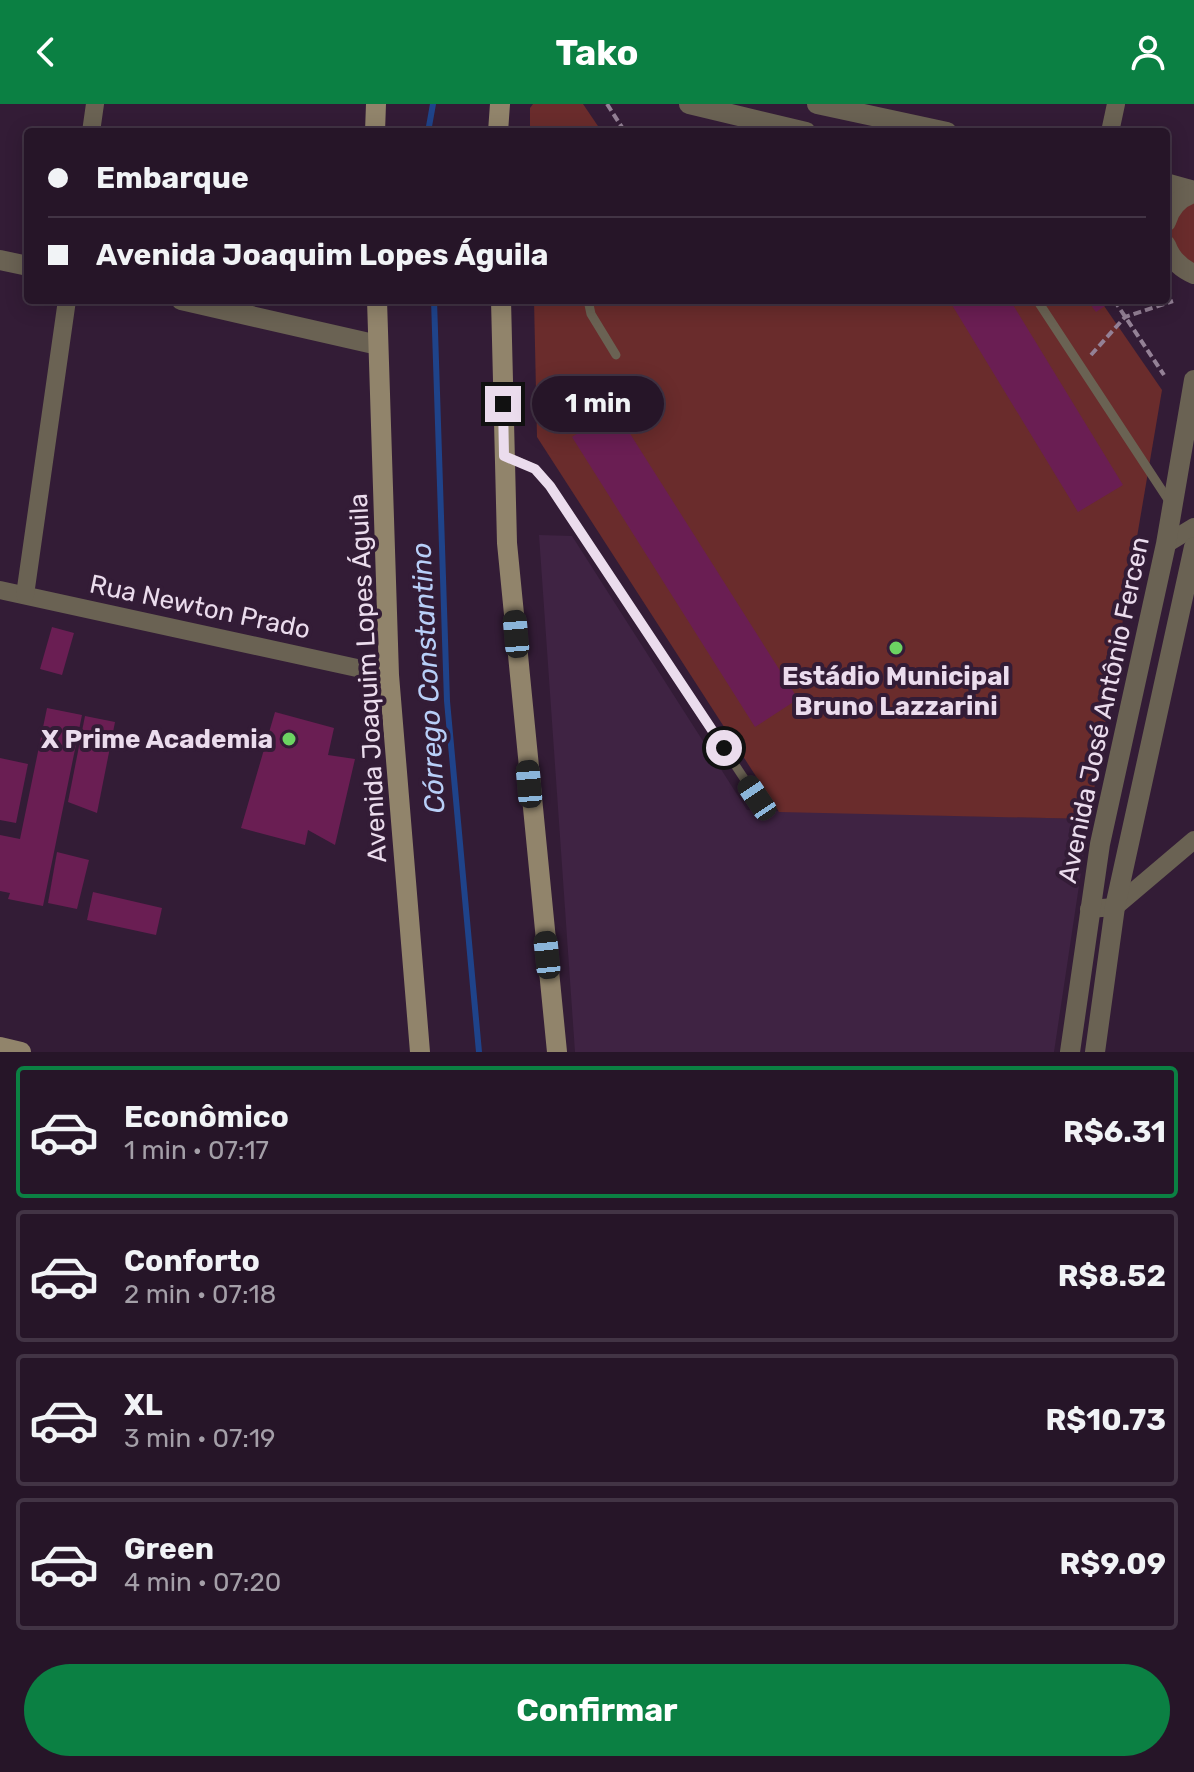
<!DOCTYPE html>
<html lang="pt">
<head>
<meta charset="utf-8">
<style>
  body { margin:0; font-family:Rubik,sans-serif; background:#322234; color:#f1f3f6; height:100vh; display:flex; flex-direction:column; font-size:30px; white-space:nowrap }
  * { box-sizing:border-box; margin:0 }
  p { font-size:26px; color:#a49fa8 }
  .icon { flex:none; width:44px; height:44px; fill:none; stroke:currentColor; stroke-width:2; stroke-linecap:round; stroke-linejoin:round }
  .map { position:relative; height:948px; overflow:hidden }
  .sheet { display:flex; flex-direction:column; background:#261528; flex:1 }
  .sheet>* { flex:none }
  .guide { position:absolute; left:24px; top:24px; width:1146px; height:176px; border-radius:8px; box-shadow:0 4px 20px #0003,0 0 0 2px #423445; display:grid; align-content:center; height:176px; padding:0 24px; background:#261528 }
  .end { position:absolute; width:36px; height:36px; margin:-18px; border:10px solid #ebdced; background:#111; box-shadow:0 0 0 4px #111 }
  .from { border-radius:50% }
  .bubble { position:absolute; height:56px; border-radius:28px; background:#261528; box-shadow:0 4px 20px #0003,0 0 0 2px #423445; font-size:26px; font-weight:700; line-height:56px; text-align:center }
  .car { position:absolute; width:24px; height:48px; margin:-24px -12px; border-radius:10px; box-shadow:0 0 6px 2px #0007; background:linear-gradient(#222 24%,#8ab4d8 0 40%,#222 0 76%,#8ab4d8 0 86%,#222 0) }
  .guide b { display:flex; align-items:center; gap:28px; height:76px; font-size:30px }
  .guide b+b { border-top:2px solid #423445 }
  .guide i { width:20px; height:20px; background:#f1f3f6 }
  ul { padding:14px 0 0; list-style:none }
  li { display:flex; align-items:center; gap:24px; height:132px; margin:0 16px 12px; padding:0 8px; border:4px solid #423445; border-radius:8px }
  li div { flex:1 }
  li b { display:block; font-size:30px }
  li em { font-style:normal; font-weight:700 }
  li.on { border-color:#0b8043 }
  li>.icon { width:72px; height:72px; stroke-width:1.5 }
  .button { display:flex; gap:16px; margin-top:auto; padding:16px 24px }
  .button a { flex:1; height:92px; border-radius:48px; background:#0b8043; color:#fff; font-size:32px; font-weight:700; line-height:92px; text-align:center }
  header { display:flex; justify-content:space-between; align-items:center; height:104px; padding:0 24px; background:#0b8043; color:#fff; font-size:36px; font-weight:700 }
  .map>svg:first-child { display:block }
  .built { fill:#3f2343 }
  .green { fill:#6a2c2c }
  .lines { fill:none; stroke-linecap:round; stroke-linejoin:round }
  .stream { stroke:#1f438a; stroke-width:6 }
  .building { fill:#6a1e53 }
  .path { stroke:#948196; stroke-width:4; stroke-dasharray:8 4; stroke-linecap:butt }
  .service { stroke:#6a6253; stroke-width:9 }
  .minor { stroke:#6a6253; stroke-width:18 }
  .tertiary { stroke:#6a6253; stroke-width:20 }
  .secondary { stroke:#91846b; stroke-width:20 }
  .route { stroke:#ebdced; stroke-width:10 }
  .poi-dot { fill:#6cd362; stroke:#331c36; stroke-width:3 }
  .labels { text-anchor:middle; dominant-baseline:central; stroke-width:8; stroke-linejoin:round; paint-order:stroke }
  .street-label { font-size:26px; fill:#ebdced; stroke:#331c36 }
  .poi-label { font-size:26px; font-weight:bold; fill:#ebdced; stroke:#331c36 }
  .water-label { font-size:28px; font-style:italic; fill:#b8cff8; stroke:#331c36 }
</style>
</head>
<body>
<header><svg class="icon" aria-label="back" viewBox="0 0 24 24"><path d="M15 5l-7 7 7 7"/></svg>Tako<svg class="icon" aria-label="person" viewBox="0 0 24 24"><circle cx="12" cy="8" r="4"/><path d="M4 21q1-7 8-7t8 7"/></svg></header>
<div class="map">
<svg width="1194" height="948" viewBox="0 0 1194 948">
  <rect width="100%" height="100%" fill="#331c36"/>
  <polygon class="built" points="539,431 572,432 747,706 1089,715 1054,948 575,948"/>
  <g class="green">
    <polygon points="533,0 583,0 602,28 530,28 530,4"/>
    <polygon points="1194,96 1194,163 1187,160 1170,134 1174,114"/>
    <polygon points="534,196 1100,196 1162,286 1089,715 779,708 537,333"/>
  </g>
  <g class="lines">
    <g class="stream">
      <polyline points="428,28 433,0"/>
      <polyline points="434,196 447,597 479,948"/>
    </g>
  </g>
  <g class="building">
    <polygon points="949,196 1010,196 1123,381 1078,408"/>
    <polygon points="1087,196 1100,196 1105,202 1096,208"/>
    <polygon points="615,306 798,595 755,623 572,333"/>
    <polygon points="52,523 74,529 62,571 40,565"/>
    <polygon points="47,604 82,611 43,802 8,795 10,789 0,787 0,731 20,735"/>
    <polygon points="275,608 334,624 328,651 355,655 335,741 308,726 305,741 241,724"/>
    <polygon points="85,612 115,618 97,709 68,698"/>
    <polygon points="0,654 28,660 16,719 0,716"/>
    <polygon points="57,748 89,756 77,805 48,799"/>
    <polygon points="93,788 162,804 156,831 87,816"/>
  </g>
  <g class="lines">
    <g class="path">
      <polyline points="607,0 625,28"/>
      <polyline points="1114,196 1164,271"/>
      <polyline points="1091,251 1125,213 1173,197"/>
    </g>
    <g class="service">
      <polyline points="588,196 591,210 616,251"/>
      <polyline points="1037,196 1169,397"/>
      <polyline points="506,352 535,365 550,382 757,694"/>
    </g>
    <g class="minor">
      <polyline points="91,28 95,0"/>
      <polyline points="1110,28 1116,0"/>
      <polyline points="1166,440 1194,423"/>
      <polyline points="0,486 389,571"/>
      <polyline points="25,491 67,196"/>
      <polyline points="1089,805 1115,803 1194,736"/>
    </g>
    <g class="tertiary">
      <polyline points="689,0 806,28"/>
      <polyline points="817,0 947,28"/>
      <polyline points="1166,79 1194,87"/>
      <path d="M 1166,118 C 1170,104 1180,93 1194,89"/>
      <path d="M 1166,141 C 1171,155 1180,164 1194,170"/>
      <polyline points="0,156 28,162"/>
      <polyline points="181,196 378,241"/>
      <polyline points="1070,948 1100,740 1166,440 1194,276"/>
      <polyline points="1095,948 1115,803 1194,443"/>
    </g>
    <g class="secondary">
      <polyline points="375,28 376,0"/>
      <polyline points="498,28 500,0"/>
      <polyline points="377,196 389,571 420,948"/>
      <polyline points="501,196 507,439 557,948"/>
      <polyline points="0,943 21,948"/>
    </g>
  </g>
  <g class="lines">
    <polyline class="route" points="503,300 504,352 535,365 550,382 724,644"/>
  </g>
  <g class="poi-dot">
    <circle cx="896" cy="544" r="8"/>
    <circle cx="289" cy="635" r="8"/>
  </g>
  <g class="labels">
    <g class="street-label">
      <text transform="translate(200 503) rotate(12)">Rua Newton Prado</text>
      <text transform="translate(368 574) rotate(-93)">Avenida Joaquim Lopes Águila</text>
      <text transform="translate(1104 606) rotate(-78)">Avenida José Antônio Fercen</text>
    </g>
    <g class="poi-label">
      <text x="896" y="572">Estádio Municipal<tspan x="896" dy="30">Bruno Lazzarini</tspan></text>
      <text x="273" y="635" text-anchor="end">X Prime Academia</text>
    </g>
    <g class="water-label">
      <text transform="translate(428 574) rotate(-93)">Córrego Constantino</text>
    </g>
  </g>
</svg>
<i class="end from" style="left:724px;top:644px"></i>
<i class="end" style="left:503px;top:300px"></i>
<div class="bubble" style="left:532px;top:272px;width:132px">1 min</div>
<i class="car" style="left:516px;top:530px;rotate:355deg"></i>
<i class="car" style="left:529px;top:680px;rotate:355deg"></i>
<i class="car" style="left:757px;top:694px;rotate:326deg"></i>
<i class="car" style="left:547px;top:851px;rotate:354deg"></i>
<div class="guide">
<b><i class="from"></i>Embarque</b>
<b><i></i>Avenida Joaquim Lopes Águila</b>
</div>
</div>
<section class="sheet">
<ul>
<li class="on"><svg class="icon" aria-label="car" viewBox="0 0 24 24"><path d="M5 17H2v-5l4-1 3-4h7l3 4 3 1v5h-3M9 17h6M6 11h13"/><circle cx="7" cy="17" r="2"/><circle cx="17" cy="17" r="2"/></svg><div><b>Econômico</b><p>1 min · 07:17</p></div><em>R$6.31</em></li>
<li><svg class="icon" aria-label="car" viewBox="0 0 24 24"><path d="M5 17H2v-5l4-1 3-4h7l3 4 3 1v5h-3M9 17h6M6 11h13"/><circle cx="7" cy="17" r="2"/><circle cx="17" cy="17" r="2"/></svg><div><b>Conforto</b><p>2 min · 07:18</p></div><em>R$8.52</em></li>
<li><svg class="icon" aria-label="car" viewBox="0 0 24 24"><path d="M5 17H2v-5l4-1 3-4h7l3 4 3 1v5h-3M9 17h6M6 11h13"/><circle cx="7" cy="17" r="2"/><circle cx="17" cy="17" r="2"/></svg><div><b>XL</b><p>3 min · 07:19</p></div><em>R$10.73</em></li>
<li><svg class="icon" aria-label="car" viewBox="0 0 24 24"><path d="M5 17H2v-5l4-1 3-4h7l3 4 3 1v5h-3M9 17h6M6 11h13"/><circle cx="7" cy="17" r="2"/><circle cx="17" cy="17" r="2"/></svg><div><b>Green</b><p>4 min · 07:20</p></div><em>R$9.09</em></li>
</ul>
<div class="button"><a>Confirmar</a></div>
</section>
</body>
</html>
